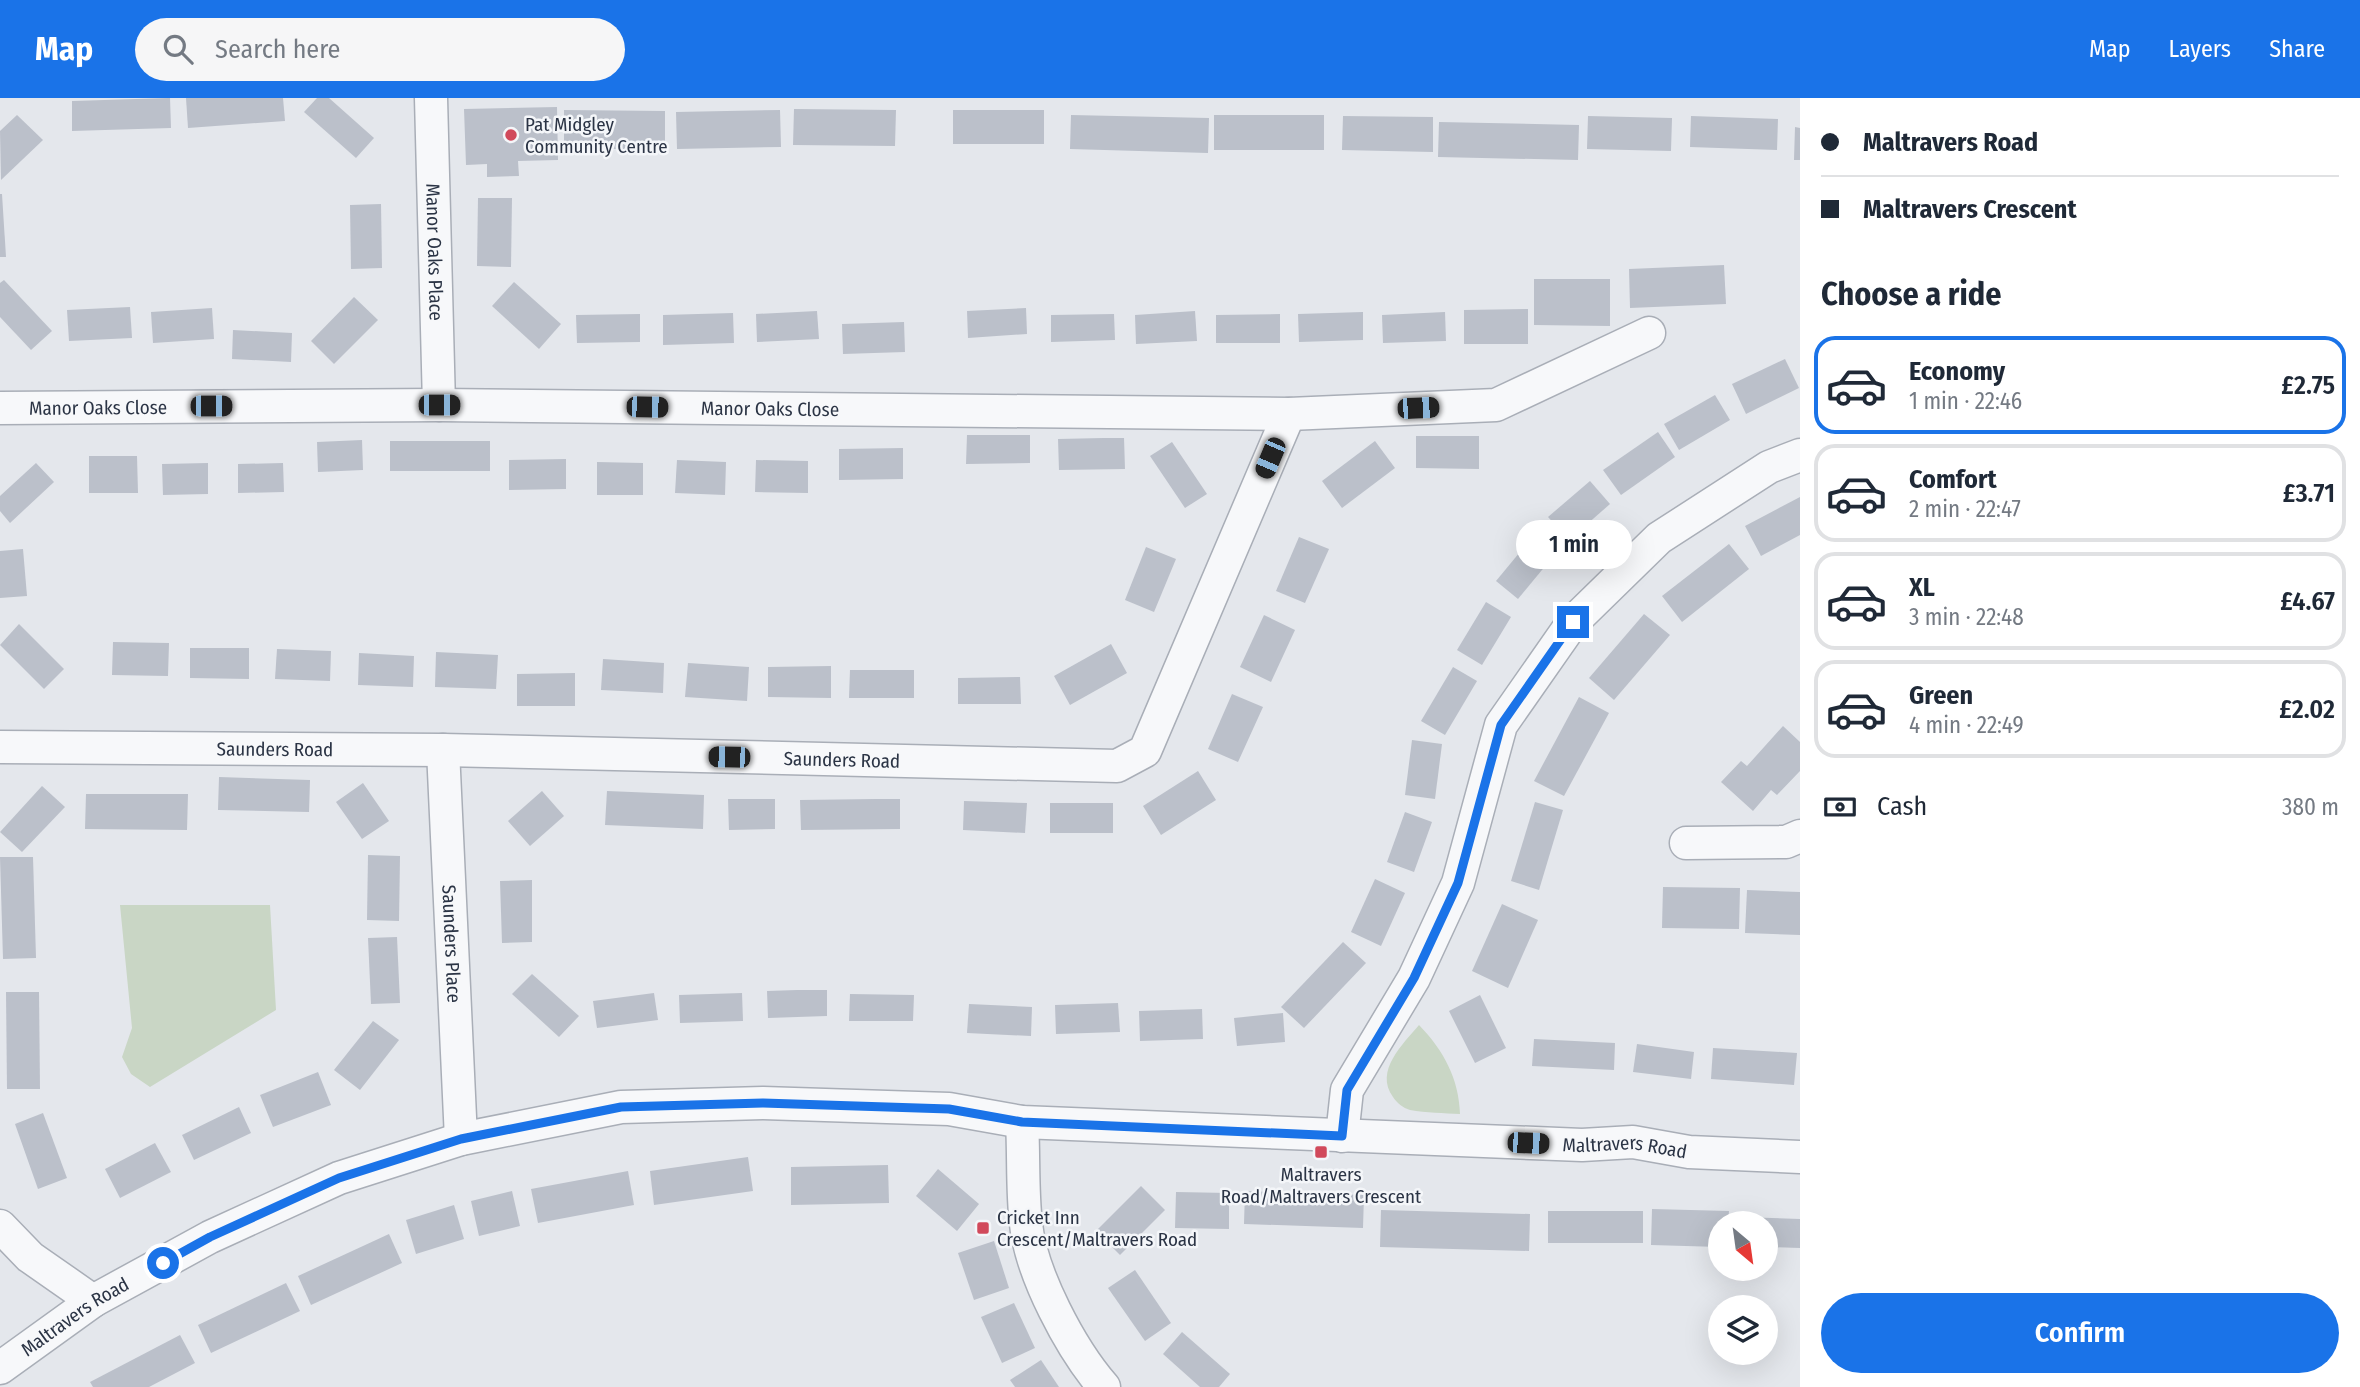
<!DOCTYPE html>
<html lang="en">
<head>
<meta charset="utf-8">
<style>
  body { margin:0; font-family:"Fira Sans Condensed",sans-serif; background:#f6f6f7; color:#1f2937; height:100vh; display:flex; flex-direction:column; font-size:26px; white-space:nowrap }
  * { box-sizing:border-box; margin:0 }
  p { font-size:23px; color:#747a83 }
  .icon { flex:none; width:38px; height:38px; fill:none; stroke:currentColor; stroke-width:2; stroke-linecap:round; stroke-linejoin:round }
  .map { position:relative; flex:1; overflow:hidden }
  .sheet { display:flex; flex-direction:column; background:#fff; width:560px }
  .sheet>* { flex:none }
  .banner { display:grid; align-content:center; height:154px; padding:0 21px; background:#fff }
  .needle { width:46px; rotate:151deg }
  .buttons { position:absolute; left:1708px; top:1113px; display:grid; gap:14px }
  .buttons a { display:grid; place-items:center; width:70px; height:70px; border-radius:50%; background:#fff; box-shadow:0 7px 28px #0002; font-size:35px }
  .end { position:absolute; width:32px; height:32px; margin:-16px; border:9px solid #1a73e8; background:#fff; box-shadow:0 0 0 4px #fff }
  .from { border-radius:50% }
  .bubble { position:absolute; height:49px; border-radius:24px; background:#fff; box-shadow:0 7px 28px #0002; font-size:23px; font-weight:600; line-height:49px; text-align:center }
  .car { position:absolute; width:21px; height:42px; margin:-21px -10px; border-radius:9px; box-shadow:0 0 5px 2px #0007; background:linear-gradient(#222 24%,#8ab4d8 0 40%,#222 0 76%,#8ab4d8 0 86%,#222 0) }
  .banner b { display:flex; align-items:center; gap:24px; height:66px; font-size:26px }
  .banner b+b { border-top:2px solid #e0e1e3 }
  .banner i { width:18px; height:18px; background:#1f2937 }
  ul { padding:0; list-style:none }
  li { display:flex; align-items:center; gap:21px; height:98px; margin:0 14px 10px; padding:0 7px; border:4px solid #e0e1e3; border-radius:21px }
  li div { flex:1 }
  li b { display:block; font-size:26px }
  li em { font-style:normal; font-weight:600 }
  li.on { border-color:#1a73e8 }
  li>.icon { width:63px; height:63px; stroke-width:1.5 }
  h2 { padding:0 21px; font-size:32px; line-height:84px }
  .pay { display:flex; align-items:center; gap:18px; height:77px; padding:0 21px; font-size:26px }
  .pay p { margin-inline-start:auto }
  .button { display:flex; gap:14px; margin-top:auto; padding:14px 21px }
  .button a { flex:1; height:80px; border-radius:42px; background:#1a73e8; color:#fff; font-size:28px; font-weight:600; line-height:80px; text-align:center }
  header { display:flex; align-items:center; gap:42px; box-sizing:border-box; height:98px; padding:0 35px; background:#1a73e8; color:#fff }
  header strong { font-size:33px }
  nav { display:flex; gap:38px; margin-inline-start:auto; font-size:24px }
  .search { width:490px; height:63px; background:#f6f6f7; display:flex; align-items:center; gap:18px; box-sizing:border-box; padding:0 24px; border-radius:38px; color:#747a83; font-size:26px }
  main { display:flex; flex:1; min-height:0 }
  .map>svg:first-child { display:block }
  .green { fill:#c9d6c5 }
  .building { fill:#bbc0ca }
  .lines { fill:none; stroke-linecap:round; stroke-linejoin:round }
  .minor-casing { stroke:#a9aeb7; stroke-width:35 }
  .minor { stroke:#f7f8fa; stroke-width:32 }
  .route { stroke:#1a73e8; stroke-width:9 }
  .poi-dot { fill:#d1495b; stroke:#f4f6f9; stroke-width:2.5 }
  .labels { text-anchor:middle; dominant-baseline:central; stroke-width:5; stroke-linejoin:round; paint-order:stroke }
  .poi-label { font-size:19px; fill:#2b3445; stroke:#f4f6f9; text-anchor:start }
  .street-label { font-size:19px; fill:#2b3445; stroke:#f4f6f9 }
</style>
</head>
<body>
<header>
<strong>Map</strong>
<div class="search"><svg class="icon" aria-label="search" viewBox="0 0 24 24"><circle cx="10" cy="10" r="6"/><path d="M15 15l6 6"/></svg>Search here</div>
<nav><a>Map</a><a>Layers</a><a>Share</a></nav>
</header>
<main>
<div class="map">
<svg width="1800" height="1289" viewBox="0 0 1800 1289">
  <rect width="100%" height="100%" fill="#e4e7ec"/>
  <g class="green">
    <polygon points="120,807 270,807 276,912 150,989 131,976 122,959 132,930"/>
    <path d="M 1419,927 C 1444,953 1459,981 1460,1016 C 1444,1015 1426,1015 1410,1012 C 1403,1010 1397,1005 1393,999 C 1374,973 1403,946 1419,927 Z"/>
  </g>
  <g class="building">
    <polygon points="168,0 170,0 171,30 72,33 72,3"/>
    <polygon points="186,0 283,0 285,23 188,30"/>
    <polygon points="317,0 329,0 374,40 356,60 304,14"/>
    <polygon points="557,9 558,62 518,63 519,78 487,79 487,66 466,67 464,11"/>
    <polygon points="794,11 896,12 895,48 793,47"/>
    <polygon points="564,12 665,13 665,51 564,51"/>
    <polygon points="780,12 781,49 677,51 676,14"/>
    <rect x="953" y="12" width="91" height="34"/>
    <polygon points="17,17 43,42 1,82 0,33"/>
    <polygon points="1071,17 1209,20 1208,55 1070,51"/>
    <rect x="1214" y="17" width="110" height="35"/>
    <polygon points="1343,18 1433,19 1433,54 1342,52"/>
    <polygon points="1588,18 1672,20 1671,53 1587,51"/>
    <polygon points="1691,18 1778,21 1777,52 1690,49"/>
    <polygon points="1439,24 1579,27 1578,62 1438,59"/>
    <polygon points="1795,29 1800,30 1800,62 1794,62"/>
    <polygon points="0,96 2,96 6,159 0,159"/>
    <polygon points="478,100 512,100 511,169 477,168"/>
    <polygon points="381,106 382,170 351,171 350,107"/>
    <polygon points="1724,167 1726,206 1630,210 1629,171"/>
    <polygon points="1534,181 1610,181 1610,228 1534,227"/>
    <polygon points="4,182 52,233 31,252 0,219 0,185"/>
    <polygon points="514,184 561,226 539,251 492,208"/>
    <polygon points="354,199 378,222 334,266 311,243"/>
    <polygon points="130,209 132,240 69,243 67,212"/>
    <polygon points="212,210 214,241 153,245 151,214"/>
    <polygon points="1026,210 1027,236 968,240 967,213"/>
    <polygon points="1528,211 1528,246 1464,246 1464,212"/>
    <polygon points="817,213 819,241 757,244 756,216"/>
    <polygon points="1195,213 1197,243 1136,246 1135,217"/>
    <polygon points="1363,214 1363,242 1299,244 1298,216"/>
    <polygon points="1445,214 1446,243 1383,245 1382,217"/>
    <polygon points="733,215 734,245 663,247 663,217"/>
    <polygon points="640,216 640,244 577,245 576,217"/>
    <polygon points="1114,216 1115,242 1051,244 1051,217"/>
    <polygon points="1280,216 1280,245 1216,245 1216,217"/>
    <polygon points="904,224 905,254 843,256 842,226"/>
    <polygon points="233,232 292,235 291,264 232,261"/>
    <polygon points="1785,261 1799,290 1746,316 1732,286"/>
    <polygon points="1715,297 1730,322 1679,352 1664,326"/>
    <polygon points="1658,334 1675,359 1621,397 1603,372"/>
    <polygon points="967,337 1030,337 1030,365 966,366"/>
    <polygon points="1416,338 1479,338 1479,371 1416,370"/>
    <polygon points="1103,340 1124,340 1125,371 1059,372 1058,341"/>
    <polygon points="362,342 363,372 318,374 317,344"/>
    <rect x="390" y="343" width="100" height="30"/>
    <polygon points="1375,343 1395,370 1342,410 1322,383"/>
    <polygon points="1172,344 1207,396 1185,410 1150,358"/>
    <polygon points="903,350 903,381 839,382 839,351"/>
    <polygon points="89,358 137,358 138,395 89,395"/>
    <polygon points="566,361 566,391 509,392 509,362"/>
    <polygon points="677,362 726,364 725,397 675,395"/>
    <polygon points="756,362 808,363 808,395 755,394"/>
    <polygon points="597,364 643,365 643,397 597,397"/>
    <polygon points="36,365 54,384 10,425 0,413 0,398"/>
    <polygon points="208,365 208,396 163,397 162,366"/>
    <polygon points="283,365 284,394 238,395 238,366"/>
    <polygon points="1590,383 1610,406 1569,442 1548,419"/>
    <polygon points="1800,399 1800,437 1761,458 1745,428"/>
    <polygon points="1534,437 1556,455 1518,501 1496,483"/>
    <polygon points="1299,439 1329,451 1305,505 1276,493"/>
    <polygon points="1729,446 1749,471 1682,524 1662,498"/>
    <polygon points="1146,449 1176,461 1154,514 1125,502"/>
    <polygon points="23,451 27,498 0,500 0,453"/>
    <polygon points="1486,504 1511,519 1482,567 1457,552"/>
    <polygon points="1644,516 1670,537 1614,602 1589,580"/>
    <polygon points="1264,517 1295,532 1271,584 1240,569"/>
    <polygon points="19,526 64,571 44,591 0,547"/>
    <polygon points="113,544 169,545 168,578 112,577"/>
    <polygon points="1111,546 1127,575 1070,607 1054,578"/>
    <polygon points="190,550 249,550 249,581 190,580"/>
    <polygon points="277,551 331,553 330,583 275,581"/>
    <polygon points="436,554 498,557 496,591 435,589"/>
    <polygon points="359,555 414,558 413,589 358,587"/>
    <polygon points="603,561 664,565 663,595 601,592"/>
    <polygon points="688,565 749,569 747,603 685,599"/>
    <polygon points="831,568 831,600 768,599 768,569"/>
    <polygon points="1453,569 1477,583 1445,637 1421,623"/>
    <polygon points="850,572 914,572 914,600 849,600"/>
    <polygon points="575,575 575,608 517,608 517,576"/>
    <polygon points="1020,579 1021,606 958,606 958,580"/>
    <polygon points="1232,596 1263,609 1238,664 1208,651"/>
    <polygon points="1579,599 1609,615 1564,698 1534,683"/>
    <polygon points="1783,628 1800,644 1800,673 1777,697 1771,692 1753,713 1721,684 1741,663 1747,668"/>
    <polygon points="1412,642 1442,646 1435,701 1405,697"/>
    <polygon points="1198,673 1216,702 1161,737 1143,708"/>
    <polygon points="219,679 310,682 309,714 218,712"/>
    <polygon points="363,685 389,723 362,741 336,704"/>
    <polygon points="42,688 65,709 22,754 0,734"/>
    <polygon points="542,693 564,718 530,748 508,723"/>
    <polygon points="607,693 704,697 703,731 605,727"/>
    <polygon points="86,696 188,696 187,732 85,731"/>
    <polygon points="728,701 775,701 775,731 729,732"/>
    <polygon points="875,701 900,701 900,731 801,732 800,702"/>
    <polygon points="964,703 1027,705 1025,735 963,732"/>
    <polygon points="1535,704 1563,712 1539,792 1511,783"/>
    <rect x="1050" y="705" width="63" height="30"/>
    <polygon points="1405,714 1432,724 1414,774 1387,764"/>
    <polygon points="368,757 400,758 399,823 367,822"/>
    <polygon points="0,759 33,759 36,860 3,861"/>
    <polygon points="1375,781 1405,795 1381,848 1351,834"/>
    <polygon points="532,782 532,844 502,845 500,783"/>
    <polygon points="1663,789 1740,790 1739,831 1662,830"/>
    <polygon points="1747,792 1800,794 1800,837 1745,835"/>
    <polygon points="1502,806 1538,822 1508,890 1472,873"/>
    <polygon points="397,839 400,905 371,906 368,840"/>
    <polygon points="1343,844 1366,865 1304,930 1281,909"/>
    <polygon points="532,876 579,918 559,939 512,896"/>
    <polygon points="797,892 827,892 827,918 768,920 767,893"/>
    <polygon points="6,894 39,894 40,991 7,991"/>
    <polygon points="654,895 658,922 597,930 593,903"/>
    <polygon points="742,895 743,923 680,925 679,897"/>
    <polygon points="850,896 914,897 913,923 849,923"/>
    <polygon points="1480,897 1506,950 1475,965 1449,913"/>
    <polygon points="1118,905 1120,934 1056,936 1055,907"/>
    <polygon points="969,906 1032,909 1031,938 967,935"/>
    <polygon points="1202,911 1203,941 1140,943 1139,913"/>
    <polygon points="1283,915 1285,944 1237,948 1234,920"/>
    <polygon points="373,923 399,942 360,992 334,972"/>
    <polygon points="1534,941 1615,945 1614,972 1532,968"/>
    <polygon points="1637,946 1694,954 1691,981 1633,974"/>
    <polygon points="1713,950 1797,955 1794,987 1711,981"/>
    <polygon points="318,974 331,1007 273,1029 260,997"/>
    <polygon points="239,1009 251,1035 194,1062 182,1037"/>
    <polygon points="43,1015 67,1080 38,1091 15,1026"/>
    <polygon points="155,1045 171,1074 120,1100 105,1071"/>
    <polygon points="748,1059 753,1093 654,1107 650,1073"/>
    <polygon points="888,1067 889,1105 791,1107 791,1069"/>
    <polygon points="938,1071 979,1106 957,1133 916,1098"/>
    <polygon points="628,1073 634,1107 538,1125 531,1091"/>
    <polygon points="1141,1088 1165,1112 1120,1157 1096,1133"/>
    <polygon points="512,1093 520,1128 479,1138 471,1103"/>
    <polygon points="1245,1093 1364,1097 1363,1130 1244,1126"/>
    <polygon points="1176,1094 1229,1095 1229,1131 1175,1130"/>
    <polygon points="454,1107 464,1141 416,1156 406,1122"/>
    <polygon points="1652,1111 1729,1113 1728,1125 1720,1125 1720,1149 1651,1147"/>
    <polygon points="1381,1112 1530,1116 1529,1153 1380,1149"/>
    <rect x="1548" y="1113" width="95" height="32"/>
    <polygon points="1741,1119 1800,1121 1800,1150 1766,1149 1766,1125 1741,1125"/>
    <polygon points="389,1136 402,1165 311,1207 298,1178"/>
    <polygon points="994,1143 1009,1190 974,1202 958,1155"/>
    <polygon points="1135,1172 1171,1225 1145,1243 1108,1190"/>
    <polygon points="286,1185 300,1213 211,1255 198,1227"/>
    <polygon points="1014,1205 1035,1250 1002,1265 981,1219"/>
    <polygon points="1182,1234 1230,1276 1219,1289 1200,1289 1163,1256"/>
    <polygon points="180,1237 195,1265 149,1289 93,1289 90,1284"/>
    <polygon points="1041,1262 1059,1289 1015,1289 1010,1282"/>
  </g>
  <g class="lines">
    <defs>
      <g id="minor">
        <path id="s1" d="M 431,0 L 439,307"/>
        <path id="s2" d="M 0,310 L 439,307 L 1289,316 L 1496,307 L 1649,235"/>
        <path id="s3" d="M 0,649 L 443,652 L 1117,668 L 1145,653 L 1289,316"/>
        <path id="s4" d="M 443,652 L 461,1041"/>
        <polyline points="1686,745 1786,744 1800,738"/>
        <path d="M 1022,1024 C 1024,1058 1022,1093 1026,1126 C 1031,1176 1071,1251 1104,1289"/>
        <polyline points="1342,1038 1347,992 1414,880 1458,785 1501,627 1573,524 1659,440 1769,369 1800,357"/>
        <polyline points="0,1128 30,1159 93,1203"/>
        <path id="s5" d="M 0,1270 L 93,1203 L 210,1139 L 339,1080 L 461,1041 L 621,1009 L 763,1005 L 949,1011 L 1022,1024 L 1582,1047 L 1633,1044 L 1689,1054 L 1800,1059"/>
      </g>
    </defs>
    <use href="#minor" class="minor-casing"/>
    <use href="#minor" class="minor"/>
  </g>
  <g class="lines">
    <polyline class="route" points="163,1165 210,1139 339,1080 461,1041 621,1009 763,1005 949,1011 1022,1024 1342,1038 1347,992 1414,880 1458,785 1501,627 1573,524"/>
  </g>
  <g class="poi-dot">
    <circle cx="511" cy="37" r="7"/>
    <rect x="1314" y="1047" width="14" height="14" rx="3.5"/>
    <rect x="976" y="1123" width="14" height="14" rx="3.5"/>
  </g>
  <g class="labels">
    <g class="poi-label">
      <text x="525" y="26">Pat Midgley<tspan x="525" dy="22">Community Centre</tspan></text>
      <text x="1321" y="1076" text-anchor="middle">Maltravers<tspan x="1321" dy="22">Road/Maltravers Crescent</tspan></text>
      <text x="997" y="1119">Cricket Inn<tspan x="997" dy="22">Crescent/Maltravers Road</tspan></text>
    </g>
    <g class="street-label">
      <text stroke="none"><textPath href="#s1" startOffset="154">Manor Oaks Place</textPath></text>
      <text stroke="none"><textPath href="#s2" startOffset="98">Manor Oaks Close</textPath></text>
      <text stroke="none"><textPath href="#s2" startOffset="770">Manor Oaks Close</textPath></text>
      <text stroke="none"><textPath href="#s3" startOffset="275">Saunders Road</textPath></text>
      <text stroke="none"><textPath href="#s3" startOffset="842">Saunders Road</textPath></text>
      <text stroke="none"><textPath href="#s4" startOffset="194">Saunders Place</textPath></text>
      <text stroke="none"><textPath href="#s5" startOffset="1687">Maltravers Road</textPath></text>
      <text stroke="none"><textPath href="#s5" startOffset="91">Maltravers Road</textPath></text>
    </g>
  </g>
</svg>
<div class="buttons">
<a><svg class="needle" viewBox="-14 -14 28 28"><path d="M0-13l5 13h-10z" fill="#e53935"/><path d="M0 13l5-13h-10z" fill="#747a83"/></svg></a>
<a><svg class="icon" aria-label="layers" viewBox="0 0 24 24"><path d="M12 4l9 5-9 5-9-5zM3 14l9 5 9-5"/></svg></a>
</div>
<i class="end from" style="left:163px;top:1165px"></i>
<i class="end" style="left:1573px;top:524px"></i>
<div class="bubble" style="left:1516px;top:422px;width:116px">1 min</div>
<i class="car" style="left:439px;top:307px;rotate:90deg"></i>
<i class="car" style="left:211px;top:308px;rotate:90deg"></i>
<i class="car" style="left:647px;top:309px;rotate:91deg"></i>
<i class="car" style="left:1418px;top:310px;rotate:88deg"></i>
<i class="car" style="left:1270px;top:360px;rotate:203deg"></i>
<i class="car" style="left:729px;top:659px;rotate:271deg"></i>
<i class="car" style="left:1528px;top:1045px;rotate:92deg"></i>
</div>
<section class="sheet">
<div class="banner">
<b><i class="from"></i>Maltravers Road</b>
<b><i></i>Maltravers Crescent</b>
</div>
<h2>Choose a ride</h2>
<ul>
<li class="on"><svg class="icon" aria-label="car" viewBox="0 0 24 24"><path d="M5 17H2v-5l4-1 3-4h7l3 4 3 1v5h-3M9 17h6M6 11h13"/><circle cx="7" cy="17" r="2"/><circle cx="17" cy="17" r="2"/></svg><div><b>Economy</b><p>1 min · 22:46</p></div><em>£2.75</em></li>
<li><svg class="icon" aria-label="car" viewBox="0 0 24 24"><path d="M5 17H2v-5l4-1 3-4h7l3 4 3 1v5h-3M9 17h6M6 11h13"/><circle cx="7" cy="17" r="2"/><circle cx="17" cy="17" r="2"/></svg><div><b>Comfort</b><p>2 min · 22:47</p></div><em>£3.71</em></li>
<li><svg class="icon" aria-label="car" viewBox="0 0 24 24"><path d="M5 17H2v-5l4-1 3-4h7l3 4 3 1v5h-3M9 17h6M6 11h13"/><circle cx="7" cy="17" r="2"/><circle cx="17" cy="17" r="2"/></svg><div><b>XL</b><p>3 min · 22:48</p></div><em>£4.67</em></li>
<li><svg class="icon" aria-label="car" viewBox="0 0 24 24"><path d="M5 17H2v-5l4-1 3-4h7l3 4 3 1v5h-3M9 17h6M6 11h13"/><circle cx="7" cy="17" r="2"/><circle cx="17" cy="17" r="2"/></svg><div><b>Green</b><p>4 min · 22:49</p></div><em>£2.02</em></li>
</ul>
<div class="pay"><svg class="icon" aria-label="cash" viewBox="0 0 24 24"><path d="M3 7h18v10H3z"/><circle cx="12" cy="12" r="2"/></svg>Cash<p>380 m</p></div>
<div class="button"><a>Confirm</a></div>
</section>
</main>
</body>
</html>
